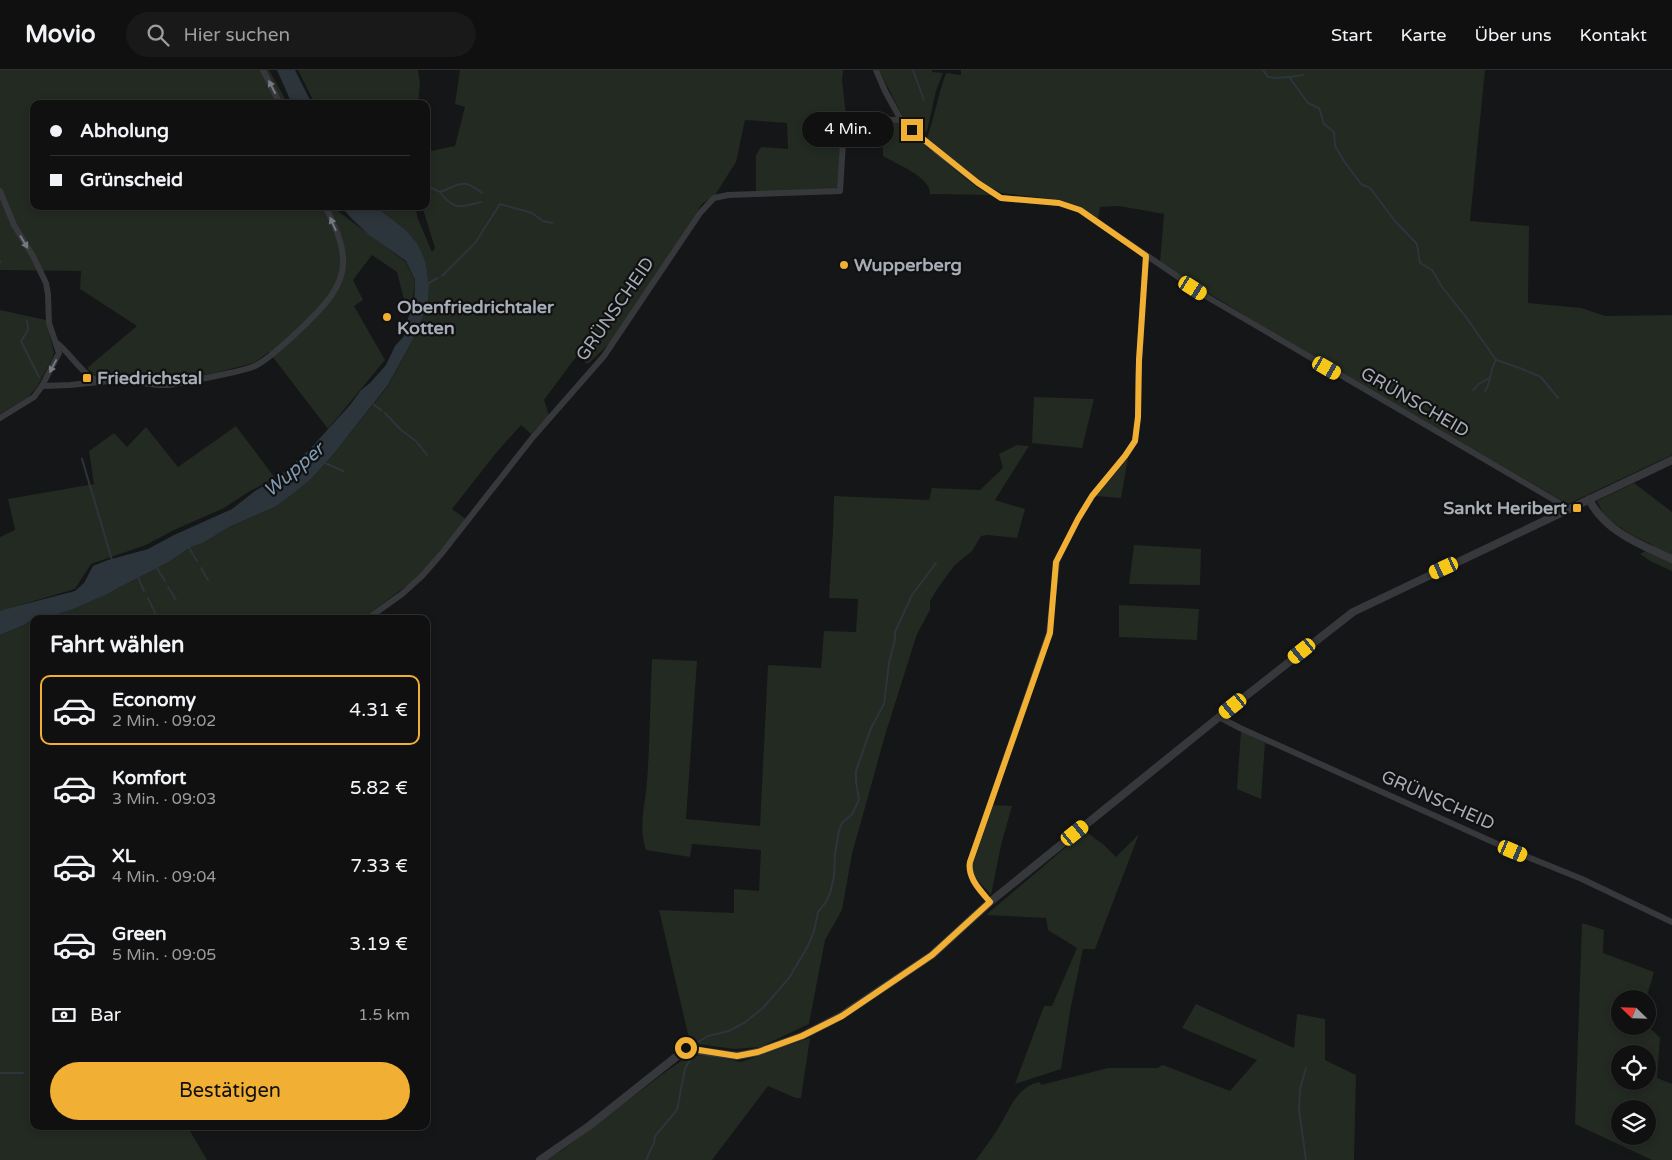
<!DOCTYPE html>
<html lang="de">
<head>
<meta charset="utf-8">
<style>
  body { margin:0; font-family:"Varela Round",sans-serif; background:#19191a; color:#f1f3f6; height:100vh; display:flex; flex-direction:column; font-size:19px; white-space:nowrap }
  * { box-sizing:border-box; margin:0 }
  p { font-size:16px; color:#9c9d9f }
  .icon { flex:none; width:28px; height:28px; fill:none; stroke:currentColor; stroke-width:2; stroke-linecap:round; stroke-linejoin:round }
  .map { position:relative; flex:1; overflow:hidden }
  .panel { position:absolute; left:30px; top:545px; width:400px; height:515px; display:flex; flex-direction:column; background:#101011; border-radius:10px; box-shadow:0 2px 8px #0003,0 0 0 1px #303031 }
  .panel>* { flex:none }
  .top-card { position:absolute; left:30px; top:30px; width:400px; height:110px; border-radius:10px; box-shadow:0 2px 8px #0003,0 0 0 1px #303031; display:grid; align-content:center; height:110px; padding:0 20px; background:#101011 }
  .needle { width:32px; rotate:293deg }
  .buttons { position:absolute; left:1611px; top:920px; display:grid; gap:10px }
  .buttons a { display:grid; place-items:center; width:45px; height:45px; border-radius:50%; background:#101011; box-shadow:0 2px 8px #0003,0 0 0 1px #303031; font-size:25px }
  .end { position:absolute; width:22px; height:22px; margin:-11px; border:6px solid #f1af34; background:#111; box-shadow:0 0 0 2px #111 }
  .from { border-radius:50% }
  .bubble { position:absolute; height:35px; border-radius:18px; background:#101011; box-shadow:0 2px 8px #0003,0 0 0 1px #303031; font-size:16px; font-weight:600; line-height:35px; text-align:center }
  .car { position:absolute; width:15px; height:30px; margin:-15px -8px; border-radius:6px; box-shadow:0 0 4px 1px #0007; background:linear-gradient(#f5c518 24%,#345 0 40%,#f5c518 0 76%,#345 0 86%,#f5c518 0) }
  .top-card b { display:flex; align-items:center; gap:18px; height:48px; font-size:19px }
  .top-card b+b { border-top:1px solid #303031 }
  .top-card i { width:12px; height:12px; background:#f1f3f6 }
  ul { padding:0; list-style:none }
  li { display:flex; align-items:center; gap:15px; height:70px; margin:0 10px 8px; padding:0 10px; border:2px solid transparent; border-radius:10px }
  li div { flex:1 }
  li b { display:block; font-size:19px }
  li em { font-style:normal; font-weight:600 }
  li.selected { border-color:#f1af34 }
  li>.icon { width:45px; height:45px; stroke-width:1.5 }
  h2 { padding:0 20px; font-size:22px; line-height:60px }
  .pay { display:flex; align-items:center; gap:12px; height:55px; padding:0 20px; font-size:19px }
  .pay p { margin-inline-start:auto }
  .cta { display:flex; gap:10px; margin-top:auto; padding:10px 20px }
  .cta a { flex:1; height:58px; border-radius:30px; background:#f1af34; color:#111; font-size:20px; font-weight:600; line-height:58px; text-align:center }
  header { display:flex; align-items:center; gap:30px; box-sizing:border-box; height:70px; padding:0 25px; background:#101011; border-bottom:1px solid #303031 }
  header strong { font-size:24px }
  nav { display:flex; gap:28px; margin-inline-start:auto; font-size:18px }
  .search { width:350px; height:45px; background:#19191a; display:flex; align-items:center; gap:12px; box-sizing:border-box; padding:0 18px; border-radius:28px; color:#9c9d9f; font-size:19px }
  .map>svg:first-child { display:block }
  .green { fill:#222a22; fill-rule:evenodd }
  .water { fill:#2c353b }
  .lines { fill:none; stroke-linecap:round; stroke-linejoin:round }
  .stream { stroke:#2c353b; stroke-width:2 }
  .minor { stroke:#37383c; stroke-width:6 }
  .tertiary { stroke:#37383c; stroke-width:8 }
  .oneway { fill:#757880 }
  .route { stroke:#f1af34; stroke-width:6 }
  .poi-dot { fill:#f1af34; stroke:#111112; stroke-width:2 }
  .labels { text-anchor:middle; dominant-baseline:central; stroke-width:4.5; stroke-linejoin:round; paint-order:stroke }
  .poi-label { font-size:18px; font-weight:bold; fill:#a7adb7; stroke:#111112; text-anchor:start }
  .street-label { font-size:18px; fill:#a7adb7; stroke:#111112 }
  .water-label { font-size:19px; font-style:italic; fill:#7f9bb2; stroke:#111112 }
</style>
</head>
<body>
<header>
<strong>Movio</strong>
<div class="search"><svg class="icon" aria-label="search" viewBox="0 0 24 24"><circle cx="10" cy="10" r="6"/><path d="M15 15l6 6"/></svg>Hier suchen</div>
<nav><a>Start</a><a>Karte</a><a>Über uns</a><a>Kontakt</a></nav>
</header>
<div class="map">
<svg width="1672" height="1090" viewBox="0 0 1672 1090">
  <rect width="100%" height="100%" fill="#151617"/>
  <g class="green">
    <polygon points="0,0 269,0 288,34 34,34 34,136 331,136 406,192 415,211 412,235 406,238 397,202 372,185 353,210 363,230 354,236 385,290 328,359 269,282 254,293 214,303 160,312 114,307 97,307 87,298 137,256 80,219 81,201 0,200"/>
    <polygon points="298,0 418,0 420,14 418,34 315,34"/>
    <polygon points="460,0 843,0 842,10 846,45 839,56 841,59 838,117 836,119 756,122 756,85 761,77 788,79 787,53 745,50 736,92 715,125 702,134 612,271 588,294 576,287 544,330 549,345 531,364 521,355 496,383 452,439 466,449 421,505 362,549 34,549 51,546 71,540 115,520 169,492 189,478 203,473 231,456 275,437 312,408 332,386 388,316 417,262 428,233 429,216 426,193 406,160 375,136 415,136 418,149 432,182 435,178 422,136 426,136 426,82 455,76 465,37 455,34"/>
    <polygon points="879,0 932,0 932,2 943,3 936,21 927,61 921,65 903,47"/>
    <path d="M 961,0 L 1485,0 L 1470,151 L 1529,156 L 1528,233 L 1581,238 L 1605,246 L 1672,245 L 1672,385 L 1568,434 L 1289,273 L 1160,193 L 1164,144 L 1119,136 L 1100,137 L 1098,150 L 1078,136 L 1060,130 L 1002,123 L 983,114 L 928,71 L 927,68 C 935,46 938,24 946,3 L 961,5 Z"/>
    <path d="M 882,51 L 898,52 L 918,67 L 927,78 L 978,118 L 991,125 L 930,124 C 931,107 896,94 883,86 Z"/>
    <polygon points="0,240 46,250 54,283 52,289 37,317 27,328 0,344"/>
    <polygon points="1034,327 1094,329 1082,378 1032,373"/>
    <polygon points="236,356 275,408 250,421 224,438 174,460 146,475 91,494 75,519 0,541 0,467 15,460 8,429 94,414 89,381 114,363 127,377 146,357 178,397"/>
    <path d="M 1017,375 L 1029,376 L 995,430 L 1025,439 L 1017,468 L 987,465 L 981,466 L 972,481 L 954,496 L 938,518 L 930,531 L 930,540 L 917,564 L 886,662 L 852,784 L 842,840 L 825,870 L 809,954 L 760,977 L 734,979 L 690,973 L 659,840 L 734,843 L 734,819 L 759,821 L 761,780 L 692,774 L 690,787 L 646,780 C 638,757 645,736 647,712 C 650,671 650,630 652,589 L 697,591 L 686,749 L 760,756 L 768,595 L 821,598 L 824,561 L 856,562 L 858,529 L 829,528 L 833,459 L 834,426 L 929,430 L 932,418 L 980,420 L 1003,398 L 999,384 Z"/>
    <polygon points="1128,388 1121,428 1096,426"/>
    <polygon points="1634,413 1672,442 1672,501 1650,491 1640,484 1654,476 1630,464 1605,447 1597,431"/>
    <polygon points="1134,475 1201,479 1200,515 1129,514"/>
    <polygon points="1119,535 1199,539 1197,570 1119,567"/>
    <polygon points="34,549 34,1056 187,1056 207,1090 0,1090 0,565 24,555"/>
    <polygon points="1241,661 1265,673 1261,729 1237,719"/>
    <polygon points="993,735 1012,736 1001,775 991,825 973,805 973,794"/>
    <polygon points="1085,761 1104,775 1116,787 1139,764 1095,879 1083,879 1071,936 1061,999 1015,1014 1044,936 1052,936 1077,878 1048,860 1046,848 986,845"/>
    <path d="M 1582,853 L 1604,860 L 1603,883 L 1654,902 L 1646,929 L 1620,929 L 1620,956 L 1648,956 L 1648,948 L 1650,958 L 1660,968 L 1657,1008 L 1672,1014 L 1672,1090 L 1652,1090 L 1575,1054 ZM 1620,984 L 1648,984 L 1648,1011 L 1620,1011 ZM 1620,1039 L 1648,1039 L 1648,1066 L 1620,1066 Z"/>
    <path d="M 1196,934 L 1294,978 L 1297,944 L 1325,949 L 1325,990 L 1356,1005 L 1354,1090 L 976,1090 C 984,1079 992,1068 999,1057 C 1010,1039 1017,1016 1040,1012 L 1041,1015 L 1108,998 L 1157,998 L 1163,995 L 1230,1021 L 1257,990 L 1182,958 Z"/>
    <polygon points="810,968 801,1028 796,1028 768,1016 712,1090 546,1090 564,1079 668,1000 689,986 707,985 741,992"/>
  </g>
  <g class="water">
    <polygon points="277,0 295,0 312,34 292,34"/>
    <polygon points="341,136 375,136 406,160 418,175 426,193 429,216 428,233 417,262 388,315 332,386 312,408 295,422 275,437 231,456 203,473 189,478 169,492 105,525 71,540 51,546 33,549 24,555 0,565 0,541 2,540 75,521 84,513 93,496 108,490 148,479 174,465 232,439 255,421 280,406 311,378 350,335 361,320 370,313 386,295 395,276 404,266 408,248 414,235 415,210 406,191 369,165 352,149"/>
  </g>
  <g class="lines">
    <g class="stream">
      <polyline points="913,0 924,30"/>
      <path d="M 1263,0 L 1268,7 L 1276,8 L 1289,7 L 1308,33 L 1319,38 L 1324,54 L 1334,62 L 1335,76 L 1344,91 L 1361,114 L 1370,118 L 1395,151 L 1417,174 L 1420,193 L 1432,200 L 1442,217 L 1466,247 L 1496,290 C 1490,299 1491,313 1485,321"/>
      <polyline points="1289,7 1303,5"/>
      <path d="M 426,115 L 440,122 C 461,114 463,108 482,123"/>
      <path d="M 440,122 C 454,141 460,137 481,132"/>
      <polyline points="0,191 0,192"/>
      <polyline points="442,206 475,173 500,134 532,143 543,151 552,153"/>
      <polyline points="427,214 438,208"/>
      <polyline points="27,251 28,260 21,271 39,307"/>
      <polyline points="420,253 434,259"/>
      <polyline points="437,261 441,263"/>
      <polyline points="1496,290 1520,298 1541,307 1558,328"/>
      <polyline points="1473,320 1479,314 1489,308"/>
      <polyline points="373,334 381,340"/>
      <polyline points="385,343 401,360 416,371 427,385"/>
      <polyline points="82,389 112,490"/>
      <polyline points="325,393 343,401"/>
      <polyline points="188,476 197,491"/>
      <polyline points="157,498 165,511"/>
      <polyline points="201,498 208,510"/>
      <polyline points="137,505 144,521"/>
      <polyline points="168,517 176,530"/>
      <polyline points="148,528 157,547"/>
      <polyline points="698,972 708,966 729,961 744,953 763,938 789,908 808,876 814,861 818,842 826,832 830,823 834,807 835,784 839,760 842,753 852,744 859,730 856,711 856,701 871,658 884,634 889,593 895,569 895,562 912,525 936,493"/>
      <polyline points="0,1003 23,1003"/>
      <polyline points="646,1090 654,1073 655,1066 677,1040 685,999 693,984"/>
      <polyline points="1306,1090 1299,1040 1300,1019 1306,998"/>
    </g>
    <g class="minor">
      <polyline points="263,0 280,34"/>
      <polyline points="876,0 885,21 901,50 936,81 978,113 1001,128 1059,133 1080,140 1209,228 1568,438"/>
      <polyline points="0,121 14,155 33,186 46,213 48,224 49,253 59,283 42,316 34,327 0,348"/>
      <path d="M 57,273 C 71,284 82,305 99,311"/>
      <path d="M 42,316 L 70,315 L 119,310 L 158,315 L 168,315 C 187,312 206,308 225,304 C 235,302 246,300 255,296 C 273,287 319,243 331,226 C 337,217 343,206 343,194 C 344,174 334,154 325,136"/>
      <polyline points="367,549 402,524 422,506 442,483 533,367 604,286 700,143 714,128 728,125 840,121 844,56 851,49 901,50"/>
      <polyline points="1219,647 1240,658 1513,781 1582,809 1672,852"/>
      <path d="M 990,832 C 981,821 967,808 970,792 L 1049,563 L 1057,491 L 1078,449 L 1092,426 L 1125,386 L 1135,371 L 1138,347 L 1138,308 L 1146,186"/>
    </g>
    <g class="tertiary">
      <path d="M 1589,429 C 1604,461 1641,475 1672,489"/>
      <polyline points="540,1090 589,1056 686,979 737,986 758,982 802,966 841,946 932,885 990,832 1219,647 1353,542 1672,390"/>
    </g>
  </g>
  <defs><path id="oneway-solid" d="M-6-.8H1V-3.2L6.5 0L1 3.2V.8H-6Z" transform="scale(1.25)"/></defs>
  <g class="oneway">
    <use href="#oneway-solid" transform="translate(272 17) rotate(-117)"/>
    <use href="#oneway-solid" transform="translate(333 154) rotate(-114)"/>
    <use href="#oneway-solid" transform="translate(24 172) rotate(59)"/>
    <use href="#oneway-solid" transform="translate(53 296) rotate(118)"/>
  </g>
  <g class="lines">
    <path class="route" d="M 686,978 L 737,986 L 758,982 L 802,966 L 842,946 L 932,885 L 990,832 C 981,821 967,808 970,792 L 1050,563 L 1056,492 L 1078,449 L 1092,426 L 1125,386 L 1135,371 L 1138,347 L 1139,290 L 1146,186 L 1080,140 L 1059,133 L 1001,128 L 978,113 L 912,60"/>
  </g>
  <g class="poi-dot">
    <circle cx="844" cy="195" r="5"/>
    <circle cx="387" cy="247" r="5"/>
    <rect x="82" y="303" width="10" height="10" rx="2.5"/>
    <rect x="1572" y="433" width="10" height="10" rx="2.5"/>
  </g>
  <g class="labels">
    <g class="poi-label">
      <text x="854" y="195">Wupperberg</text>
      <text x="397" y="237">Obenfriedrichtaler<tspan x="397" dy="21">Kotten</tspan></text>
      <text x="97" y="308">Friedrichstal</text>
      <text x="1567" y="438" text-anchor="end">Sankt Heribert</text>
    </g>
    <g class="street-label">
      <text transform="translate(615 239) rotate(-55)">GRÜNSCHEID</text>
      <text transform="translate(1415 332) rotate(30)">GRÜNSCHEID</text>
      <text transform="translate(1438 730) rotate(24)">GRÜNSCHEID</text>
    </g>
    <g class="water-label">
      <text transform="translate(294 400) rotate(-40)">Wupper</text>
    </g>
  </g>
</svg>
<div class="buttons">
<a><svg class="needle" viewBox="-14 -14 28 28"><path d="M0-13l5 13h-10z" fill="#e53935"/><path d="M0 13l5-13h-10z" fill="#9c9d9f"/></svg></a>
<a><svg class="icon" aria-label="locate" viewBox="0 0 24 24"><circle cx="12" cy="12" r="6"/><path d="M12 2v4M12 18v4M2 12h4M18 12h4"/></svg></a>
<a><svg class="icon" aria-label="layers" viewBox="0 0 24 24"><path d="M12 4l9 5-9 5-9-5zM3 14l9 5 9-5"/></svg></a>
</div>
<i class="end from" style="left:686px;top:978px"></i>
<i class="end" style="left:912px;top:60px"></i>
<div class="bubble" style="left:802px;top:42px;width:92px">4 Min.</div>
<i class="car" style="left:1193px;top:218px;rotate:123deg"></i>
<i class="car" style="left:1327px;top:298px;rotate:120deg"></i>
<i class="car" style="left:1444px;top:498px;rotate:245deg"></i>
<i class="car" style="left:1302px;top:581px;rotate:231deg"></i>
<i class="car" style="left:1233px;top:636px;rotate:231deg"></i>
<i class="car" style="left:1075px;top:763px;rotate:51deg"></i>
<i class="car" style="left:1513px;top:781px;rotate:113deg"></i>
<div class="top-card">
<b><i class="from"></i>Abholung</b>
<b><i></i>Grünscheid</b>
</div>
<section class="panel">
<h2>Fahrt wählen</h2>
<ul>
<li class="selected"><svg class="icon" aria-label="car" viewBox="0 0 24 24"><path d="M5 17H2v-5l4-1 3-4h7l3 4 3 1v5h-3M9 17h6M6 11h13"/><circle cx="7" cy="17" r="2"/><circle cx="17" cy="17" r="2"/></svg><div><b>Economy</b><p>2 Min. · 09:02</p></div><em>4.31 €</em></li>
<li><svg class="icon" aria-label="car" viewBox="0 0 24 24"><path d="M5 17H2v-5l4-1 3-4h7l3 4 3 1v5h-3M9 17h6M6 11h13"/><circle cx="7" cy="17" r="2"/><circle cx="17" cy="17" r="2"/></svg><div><b>Komfort</b><p>3 Min. · 09:03</p></div><em>5.82 €</em></li>
<li><svg class="icon" aria-label="car" viewBox="0 0 24 24"><path d="M5 17H2v-5l4-1 3-4h7l3 4 3 1v5h-3M9 17h6M6 11h13"/><circle cx="7" cy="17" r="2"/><circle cx="17" cy="17" r="2"/></svg><div><b>XL</b><p>4 Min. · 09:04</p></div><em>7.33 €</em></li>
<li><svg class="icon" aria-label="car" viewBox="0 0 24 24"><path d="M5 17H2v-5l4-1 3-4h7l3 4 3 1v5h-3M9 17h6M6 11h13"/><circle cx="7" cy="17" r="2"/><circle cx="17" cy="17" r="2"/></svg><div><b>Green</b><p>5 Min. · 09:05</p></div><em>3.19 €</em></li>
</ul>
<div class="pay"><svg class="icon" aria-label="cash" viewBox="0 0 24 24"><path d="M3 7h18v10H3z"/><circle cx="12" cy="12" r="2"/></svg>Bar<p>1.5 km</p></div>
<div class="cta"><a>Bestätigen</a></div>
</section>
</div>
</body>
</html>
